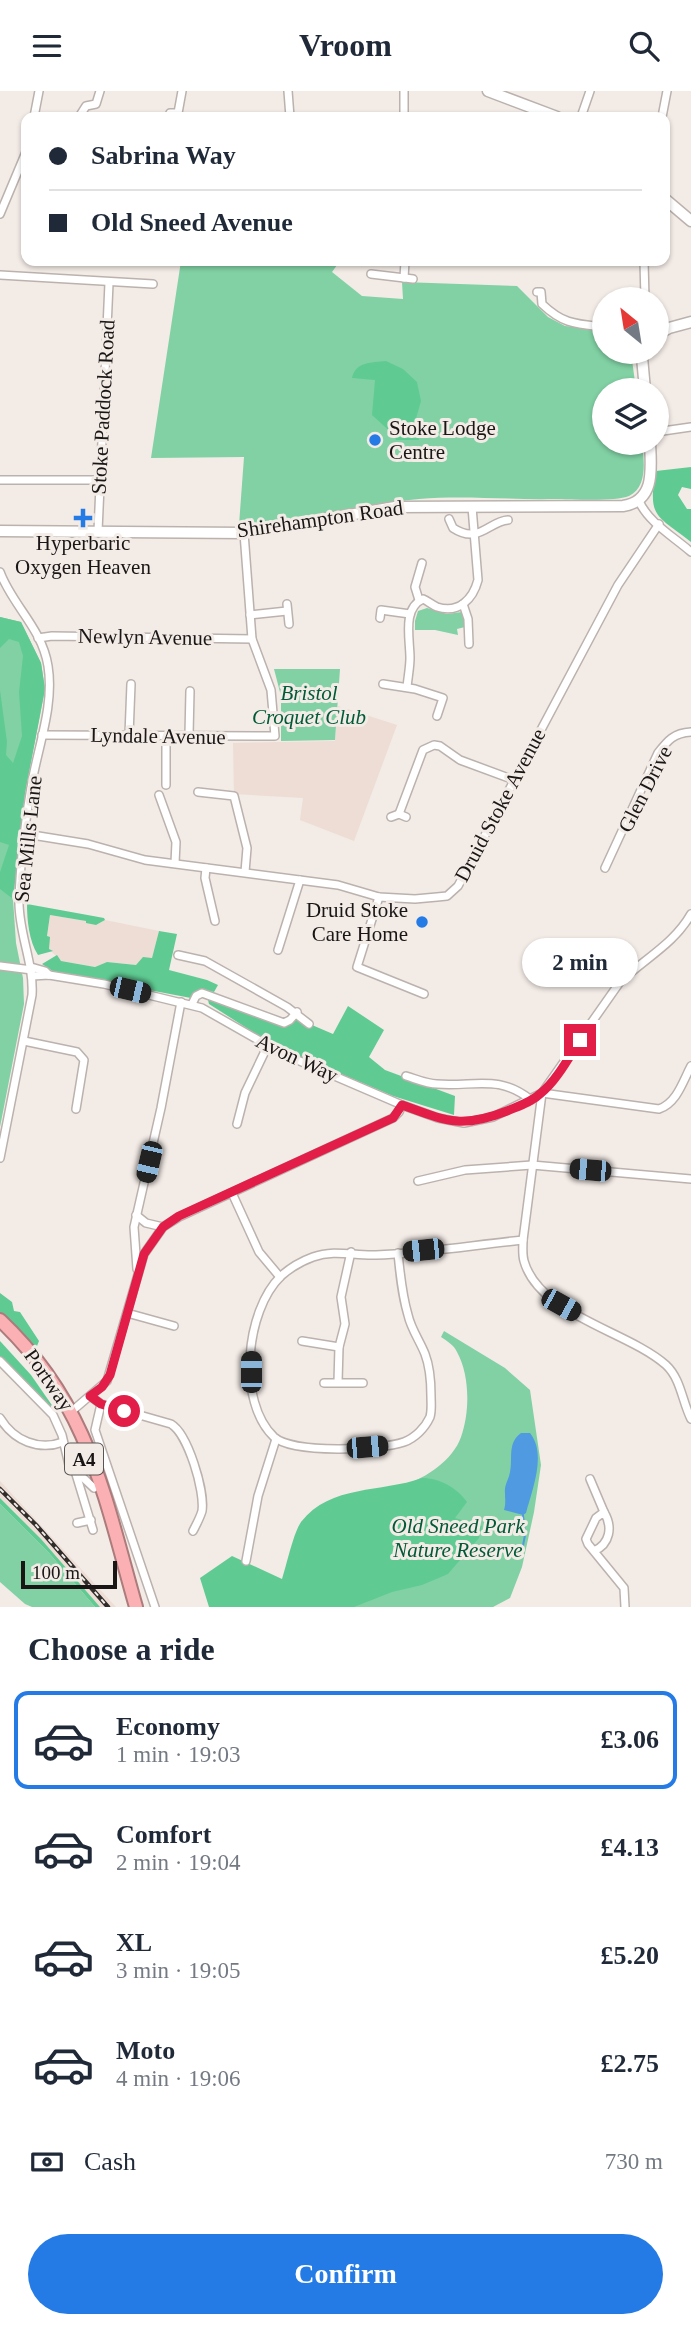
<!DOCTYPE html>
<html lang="en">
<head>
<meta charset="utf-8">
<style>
  body { margin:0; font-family:"Times New Roman",serif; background:#f6f6f7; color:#1f2937; height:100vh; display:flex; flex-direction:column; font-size:26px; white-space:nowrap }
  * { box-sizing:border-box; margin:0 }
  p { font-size:23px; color:#747a83 }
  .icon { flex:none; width:38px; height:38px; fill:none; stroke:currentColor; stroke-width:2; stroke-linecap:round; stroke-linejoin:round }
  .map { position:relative; height:1516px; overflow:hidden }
  .drawer { display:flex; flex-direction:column; background:#fff; flex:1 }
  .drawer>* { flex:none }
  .banner { position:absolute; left:21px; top:21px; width:649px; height:154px; border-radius:14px; box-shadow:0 2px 5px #0004; display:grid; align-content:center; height:154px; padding:0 28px; background:#fff }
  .needle { width:46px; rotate:330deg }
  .controls { position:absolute; left:592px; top:196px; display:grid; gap:14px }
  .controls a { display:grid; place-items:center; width:77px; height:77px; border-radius:50%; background:#fff; box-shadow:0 2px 5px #0004; font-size:35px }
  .scale { position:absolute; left:21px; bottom:18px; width:96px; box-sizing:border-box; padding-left:7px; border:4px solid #191615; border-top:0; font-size:19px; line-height:24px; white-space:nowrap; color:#191615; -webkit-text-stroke:5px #f3ebe6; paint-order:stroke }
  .end { position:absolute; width:32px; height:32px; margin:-16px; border:9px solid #e11d48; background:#fff; box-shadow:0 0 0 4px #fff }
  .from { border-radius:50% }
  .bubble { position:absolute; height:49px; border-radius:24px; background:#fff; box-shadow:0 2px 5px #0004; font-size:23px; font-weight:700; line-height:49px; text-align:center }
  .car { position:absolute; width:21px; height:42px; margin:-21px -10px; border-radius:9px; box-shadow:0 0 5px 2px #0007; background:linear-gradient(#222 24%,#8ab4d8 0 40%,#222 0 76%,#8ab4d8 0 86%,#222 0) }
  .banner b { display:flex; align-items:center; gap:24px; height:66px; font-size:26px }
  .banner b+b { border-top:2px solid #e0e1e3 }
  .banner i { width:18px; height:18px; background:#1f2937 }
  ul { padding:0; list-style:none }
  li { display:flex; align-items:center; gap:21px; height:98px; margin:0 14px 10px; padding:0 14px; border:4px solid transparent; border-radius:14px }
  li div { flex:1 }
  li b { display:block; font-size:26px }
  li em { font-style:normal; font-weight:700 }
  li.on { border-color:#257be5 }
  li>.icon { width:63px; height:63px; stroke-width:1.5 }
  h2 { padding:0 28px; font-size:32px; line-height:84px }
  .pay { display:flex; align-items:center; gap:18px; height:77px; padding:0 28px; font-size:26px }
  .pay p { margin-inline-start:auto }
  .primary-button { display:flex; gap:14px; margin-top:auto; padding:14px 28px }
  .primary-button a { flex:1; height:80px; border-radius:42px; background:#257be5; color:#fff; font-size:28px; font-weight:700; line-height:80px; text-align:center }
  header { display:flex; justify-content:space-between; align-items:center; height:91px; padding:0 28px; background:#fff; font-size:32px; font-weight:700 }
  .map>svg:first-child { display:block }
  .built { fill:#edddd5 }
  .green { fill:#81d1a4 }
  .forest { fill:#5fcb93 }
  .water { fill:#509ae1 }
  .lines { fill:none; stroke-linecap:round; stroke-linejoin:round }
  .stream { stroke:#509ae1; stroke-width:2 }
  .street-casing { stroke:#bbb2ae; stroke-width:10 }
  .secondary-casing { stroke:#bbb2ae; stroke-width:13 }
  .highway-casing { stroke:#ac7b7c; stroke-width:16 }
  .street { stroke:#fff; stroke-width:7 }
  .secondary { stroke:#fff; stroke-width:10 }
  .highway { stroke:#fbb1b3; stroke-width:12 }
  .rail-casing { stroke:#2f2c2a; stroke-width:4.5 }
  .rail { stroke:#f3ebe6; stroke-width:2; stroke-dasharray:5; stroke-linecap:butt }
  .route { stroke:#e11d48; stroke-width:9 }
  .poi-dot { fill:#257be5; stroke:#f3ebe6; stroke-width:2.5 }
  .labels { text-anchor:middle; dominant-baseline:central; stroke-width:6; stroke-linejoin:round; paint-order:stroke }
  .shield { fill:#f3ebe6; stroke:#5a5654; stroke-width:2 }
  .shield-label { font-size:19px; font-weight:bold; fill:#191615 }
  .street-label { font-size:21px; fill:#191615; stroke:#f3ebe6 }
  .poi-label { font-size:21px; fill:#191615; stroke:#f3ebe6; text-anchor:start }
  .park-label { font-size:21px; font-style:italic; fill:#005a37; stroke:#f3ebe6 }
</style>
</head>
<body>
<header><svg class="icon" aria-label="menu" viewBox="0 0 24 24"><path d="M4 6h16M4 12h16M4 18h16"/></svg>Vroom<svg class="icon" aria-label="search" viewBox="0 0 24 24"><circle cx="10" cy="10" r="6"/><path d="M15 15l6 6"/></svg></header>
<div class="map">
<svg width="691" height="1516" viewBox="0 0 691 1516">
  <rect width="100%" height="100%" fill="#f3ebe6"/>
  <g class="built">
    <polygon points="338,615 397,634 354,750 300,729 303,707 234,703 233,652 335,650"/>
    <polygon points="50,824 87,830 96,834 105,829 159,840 152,868 136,874 107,871 95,876 61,870 49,858 47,845"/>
    <polygon points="0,1390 116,1516 100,1516 16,1422 0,1407"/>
  </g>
  <g class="green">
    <path d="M 181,170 L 340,170 L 332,181 L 362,205 L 403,208 L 402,191 L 517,195 L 548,226 L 565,235 L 604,239 L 604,261 L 631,261 L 636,299 L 604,299 L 604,352 L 642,352 C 644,369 648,396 629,405 C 615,411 571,408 554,408 C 509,409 464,404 419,408 C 359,413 300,430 239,434 L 244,366 L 151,367 Z"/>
    <polygon points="427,517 447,523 462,521 465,536 457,538 458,544 435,539 415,539 415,530 418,520"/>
    <polygon points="0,526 21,531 41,572 45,598 25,702 13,808 16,852 23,887 24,913 0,1036"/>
    <polygon points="274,578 340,578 335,649 281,650 281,605"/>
    <path d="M 444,1240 L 505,1277 L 530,1299 L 541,1374 L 534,1421 L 522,1476 L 510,1507 L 493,1516 L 234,1516 L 283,1489 L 404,1394 C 426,1387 453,1369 461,1346 C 470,1321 470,1284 457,1261 C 454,1254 447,1250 441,1246 Z"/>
    <polygon points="0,1413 49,1462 95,1516 32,1516 25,1513 0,1491"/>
  </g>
  <g class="forest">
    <path d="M 386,270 L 403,278 L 417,291 L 421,310 L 415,331 L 419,349 L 396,349 L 394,344 L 372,324 L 375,289 L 352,287 C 356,270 371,272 386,270 Z"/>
    <path d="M 691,376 L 691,398 L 682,396 L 678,404 L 687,418 L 691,418 L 691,451 C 657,424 647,427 656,380 Z"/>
    <polygon points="0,526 21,531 41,572 45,598 25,702 13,808 0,798 0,781 9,754 0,751 0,599 7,651 6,664 13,672 22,645 19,601 23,565 19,551 9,548 0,557"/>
    <path d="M 27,813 L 104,827 L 105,829 L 96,834 L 86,832 L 86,830 L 50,824 L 47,845 L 50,846 L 49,858 L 53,860 L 38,864 C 29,850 27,829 27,813 Z"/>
    <polygon points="159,840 177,843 169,879 207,889 218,894 214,901 203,899 191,907 54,881 42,873 57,864 61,870 95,876 107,871 136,874 143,866 152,867"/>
    <polygon points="211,905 287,934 298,928 333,943 348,915 384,939 369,966 385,979 455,1005 454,1024 393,1005 275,955 209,913 208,909"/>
    <polygon points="0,1202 12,1211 14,1220 20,1221 39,1250 35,1260 0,1225"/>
    <polygon points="0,1250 31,1284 56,1320 54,1321 0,1265"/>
    <path d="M 422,1387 C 440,1387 457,1397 467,1411 L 455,1427 L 482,1435 L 479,1447 L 448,1483 L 422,1494 L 392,1501 L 354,1516 L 209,1516 L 200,1487 L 232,1465 L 282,1488 C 287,1473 293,1443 301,1431 C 331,1393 381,1402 422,1387 Z"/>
    <polygon points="0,1407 41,1448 100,1516 95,1516 49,1462 0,1413"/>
  </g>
  <path class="water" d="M 521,1342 L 530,1342 C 547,1363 532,1399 526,1422 L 523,1424 L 504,1419 C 506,1412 505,1409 505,1402 C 504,1394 509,1388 510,1381 C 513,1368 507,1352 521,1342 Z"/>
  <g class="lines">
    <polyline class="stream" points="522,1460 525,1444 523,1424"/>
    <defs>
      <g id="street">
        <polyline points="288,0 290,26"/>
        <polyline points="404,0 404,26"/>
        <polyline points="170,22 178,22 182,0"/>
        <polyline points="34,26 39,0"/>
        <polyline points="79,26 86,15 96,13 100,0"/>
        <polyline points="581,26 590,0"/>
        <polyline points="662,26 667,0"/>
        <polyline points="0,123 26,61"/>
        <polyline points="644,170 645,208"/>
        <polyline points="371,183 413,188"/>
        <polyline points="0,184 153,193"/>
        <polyline points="404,187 405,170"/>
        <path d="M 537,201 L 541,201 L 542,213 C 563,233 575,233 604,236"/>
        <polyline points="656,341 691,336"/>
        <polyline points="0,389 99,389"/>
        <path d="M 639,410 C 648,431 674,446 691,461"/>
        <path d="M 449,428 L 453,437 C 479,454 489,430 508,429"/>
        <polyline points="98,440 109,192"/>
        <path d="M 0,481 C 12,514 42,537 48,575 C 54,612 40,650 33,686 C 26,722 20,772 19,809 C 18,841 34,871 32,904 L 0,1067"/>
        <polyline points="419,509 415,496 422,472"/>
        <polyline points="287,513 289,533"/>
        <polyline points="463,513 468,528 469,553"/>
        <polyline points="250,524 287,520"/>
        <polyline points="380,527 381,519 410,523"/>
        <polyline points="38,547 52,545 252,548"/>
        <polyline points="383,593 415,598 443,607 437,625"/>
        <path d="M 407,596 C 408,586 410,576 410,567 C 410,548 402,517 423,508 C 428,510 432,514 437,516 C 459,523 473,508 478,489 L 472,416"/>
        <polyline points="42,644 275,645 271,599 252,548 244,442"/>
        <polyline points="129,644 131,593"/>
        <polyline points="189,644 190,600"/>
        <polyline points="166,645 166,694"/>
        <polyline points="198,701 234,705 247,757 245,781"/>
        <polyline points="159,704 176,751 175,772"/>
        <polyline points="399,723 423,659 434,654 440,655 460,669 514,689"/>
        <polyline points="391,726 399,723 406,726"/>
        <polyline points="26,743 88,753 145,769 338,794 379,806 415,808 437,806 447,805 458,795 618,494 659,433"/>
        <polyline points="206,777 205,787 215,830"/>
        <path d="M 605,777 L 658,662 C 668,649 674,642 691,641"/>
        <polyline points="379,806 357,876 424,903"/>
        <polyline points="278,859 300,789"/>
        <polyline points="178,864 205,870 287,916 309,933"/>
        <polyline points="0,875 32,879"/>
        <polyline points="31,876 45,880 49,884"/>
        <path d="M 32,885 L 49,884 L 104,893 L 202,917 L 281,962 L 402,1014 L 438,1027 L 464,1032 L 493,1026 L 542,1002 L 620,891 C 644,868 674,853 691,823"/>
        <polyline points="192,913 196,905 202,902 284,932 290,929 297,921"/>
        <polyline points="24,950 77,961 84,969 76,1018"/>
        <path d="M 406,985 C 416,988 427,993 437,993 C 474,996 499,983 531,1009"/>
        <path d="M 542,1002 L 523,1149 C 523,1156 522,1163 524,1170 C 539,1224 628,1240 666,1274 C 681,1288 682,1310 691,1328"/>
        <path d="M 542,1002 L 659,1018 C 677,1012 683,990 691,975"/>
        <polyline points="237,1033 245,1002 267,956"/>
        <polyline points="418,1090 465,1079 532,1074 691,1088"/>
        <polyline points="232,1102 259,1161 280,1186"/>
        <polyline points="136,1124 146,1132 163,1136"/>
        <path d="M 398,1162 C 400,1183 402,1204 408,1224 C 411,1238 420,1250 425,1263 C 430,1276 431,1291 431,1305 C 431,1312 432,1319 430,1326 C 425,1337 415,1347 404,1351 C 381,1359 293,1363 274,1346 C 237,1311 245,1220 281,1185 C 290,1177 302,1170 313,1166 C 335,1158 353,1165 376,1164 C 425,1162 474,1154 523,1149"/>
        <polyline points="137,1178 134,1136 161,1017 181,911"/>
        <polyline points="127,1222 174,1235"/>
        <polyline points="302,1250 339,1256"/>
        <polyline points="0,1270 53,1324 62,1344 69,1374 75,1377 86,1373"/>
        <polyline points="338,1291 339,1256 345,1233 341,1206 351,1161"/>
        <polyline points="324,1292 363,1292"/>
        <path d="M 90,1305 L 101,1313 L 171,1333 C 188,1343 205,1400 202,1420 C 200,1427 196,1434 193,1440"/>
        <polyline points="101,1313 95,1339 155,1516"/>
        <polyline points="72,1320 107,1290 144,1163 163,1136 179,1126 393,1027 399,1021 402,1014"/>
        <path d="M 0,1327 C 14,1350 39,1360 63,1351"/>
        <polyline points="75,1380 93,1439"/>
        <polyline points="77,1381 94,1397"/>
        <polyline points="590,1388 604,1421"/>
        <polyline points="77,1432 91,1429"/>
        <path d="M 594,1460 C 610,1453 613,1436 604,1421 L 596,1427 L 586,1448 L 588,1453 L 624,1497 L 625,1516"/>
        <polyline points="246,1470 258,1405 276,1348"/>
      </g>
      <g id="secondary">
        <polyline points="488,0 557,26"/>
        <polyline points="665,108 691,130"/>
        <polyline points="656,244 669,237 691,231"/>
        <polyline points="643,261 642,266 645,299"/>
        <path d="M 0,440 L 244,442 L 395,416 L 623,415 C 656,410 651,377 650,352"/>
      </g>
      <path id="highway" d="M 0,1229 C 89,1313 104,1404 136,1516"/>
    </defs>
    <use href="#street" class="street-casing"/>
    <use href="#secondary" class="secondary-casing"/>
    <use href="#highway" class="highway-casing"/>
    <use href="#street" class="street"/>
    <use href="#secondary" class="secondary"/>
    <use href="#highway" class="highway"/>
    <defs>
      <polyline id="rail" points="0,1398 36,1434 108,1516"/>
    </defs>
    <use href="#rail" class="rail-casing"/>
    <use href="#rail" class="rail"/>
  </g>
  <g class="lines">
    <path class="route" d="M 124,1320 L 101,1313 L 90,1305 L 102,1296 L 110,1284 L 144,1163 L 163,1136 L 179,1125 L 393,1027 L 402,1014 C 446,1030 461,1038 507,1020 C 519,1015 532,1011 541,1002 C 557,989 569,966 580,949"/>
  </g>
  <g class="poi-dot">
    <circle cx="375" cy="349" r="7"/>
    <path d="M79.5 416.5h7v7h7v7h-7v7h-7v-7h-7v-7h7z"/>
    <circle cx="422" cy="831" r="7"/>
  </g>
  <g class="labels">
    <rect class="shield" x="65" y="1352.5" width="38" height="31" rx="5"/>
    <g class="shield-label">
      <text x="84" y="1368">A4</text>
    </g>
    <g class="street-label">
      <text transform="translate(103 316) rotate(-87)">Stoke Paddock Road</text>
      <text transform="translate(320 428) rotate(-8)">Shirehampton Road</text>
      <text transform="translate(145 546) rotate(1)">Newlyn Avenue</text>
      <text transform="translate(158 645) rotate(1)">Lyndale Avenue</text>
      <text transform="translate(645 698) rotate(-63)">Glen Drive</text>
      <text transform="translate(500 714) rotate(-62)">Druid Stoke Avenue</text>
      <text transform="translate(28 748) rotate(-84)">Sea Mills Lane</text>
      <text transform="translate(297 967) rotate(25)">Avon Way</text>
      <text transform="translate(49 1289) rotate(55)">Portway</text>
    </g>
    <g class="poi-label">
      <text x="389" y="337">Stoke Lodge<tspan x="389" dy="24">Centre</tspan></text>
      <text x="83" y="452" text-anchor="middle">Hyperbaric<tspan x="83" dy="24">Oxygen Heaven</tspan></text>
      <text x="408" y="819" text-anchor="end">Druid Stoke<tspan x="408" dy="24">Care Home</tspan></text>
    </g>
    <g class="park-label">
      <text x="309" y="602">Bristol<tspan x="309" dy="24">Croquet Club</tspan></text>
      <text x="458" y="1435">Old Sneed Park<tspan x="458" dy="24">Nature Reserve</tspan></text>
    </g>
  </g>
</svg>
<div class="controls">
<a><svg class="needle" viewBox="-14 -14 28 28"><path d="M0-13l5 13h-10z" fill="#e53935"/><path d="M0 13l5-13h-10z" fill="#747a83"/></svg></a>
<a><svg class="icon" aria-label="layers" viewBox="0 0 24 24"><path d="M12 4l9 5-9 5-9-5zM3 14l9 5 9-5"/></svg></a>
</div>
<div class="scale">100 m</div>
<i class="end from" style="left:124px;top:1320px"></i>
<i class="end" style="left:580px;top:949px"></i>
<div class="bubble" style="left:522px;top:847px;width:116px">2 min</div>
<i class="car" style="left:130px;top:899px;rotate:103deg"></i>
<i class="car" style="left:149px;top:1071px;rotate:193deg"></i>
<i class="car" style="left:590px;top:1079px;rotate:275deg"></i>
<i class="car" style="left:423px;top:1159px;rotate:264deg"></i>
<i class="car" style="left:561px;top:1214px;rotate:119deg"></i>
<i class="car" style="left:251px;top:1281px;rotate:0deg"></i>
<i class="car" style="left:367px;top:1356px;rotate:85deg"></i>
<div class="banner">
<b><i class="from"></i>Sabrina Way</b>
<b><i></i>Old Sneed Avenue</b>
</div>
</div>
<section class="drawer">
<h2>Choose a ride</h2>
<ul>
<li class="on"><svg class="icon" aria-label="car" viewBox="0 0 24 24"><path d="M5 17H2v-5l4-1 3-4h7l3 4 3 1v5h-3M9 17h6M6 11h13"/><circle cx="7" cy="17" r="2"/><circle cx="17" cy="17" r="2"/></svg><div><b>Economy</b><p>1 min · 19:03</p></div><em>£3.06</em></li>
<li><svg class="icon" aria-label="car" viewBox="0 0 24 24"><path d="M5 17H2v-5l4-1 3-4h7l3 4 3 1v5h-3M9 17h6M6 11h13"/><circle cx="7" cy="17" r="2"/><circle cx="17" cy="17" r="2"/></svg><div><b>Comfort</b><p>2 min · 19:04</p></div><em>£4.13</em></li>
<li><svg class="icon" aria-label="car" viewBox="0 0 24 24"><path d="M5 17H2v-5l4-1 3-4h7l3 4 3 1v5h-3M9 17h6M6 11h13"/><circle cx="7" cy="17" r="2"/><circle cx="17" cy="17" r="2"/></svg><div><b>XL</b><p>3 min · 19:05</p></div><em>£5.20</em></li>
<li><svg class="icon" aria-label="car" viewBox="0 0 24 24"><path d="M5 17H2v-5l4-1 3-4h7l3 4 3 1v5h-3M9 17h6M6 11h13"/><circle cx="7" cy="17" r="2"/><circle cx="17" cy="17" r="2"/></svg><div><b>Moto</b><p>4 min · 19:06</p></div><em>£2.75</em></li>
</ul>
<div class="pay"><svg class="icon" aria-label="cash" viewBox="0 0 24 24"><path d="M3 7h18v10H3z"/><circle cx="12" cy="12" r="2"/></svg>Cash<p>730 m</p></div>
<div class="primary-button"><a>Confirm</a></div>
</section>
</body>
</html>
